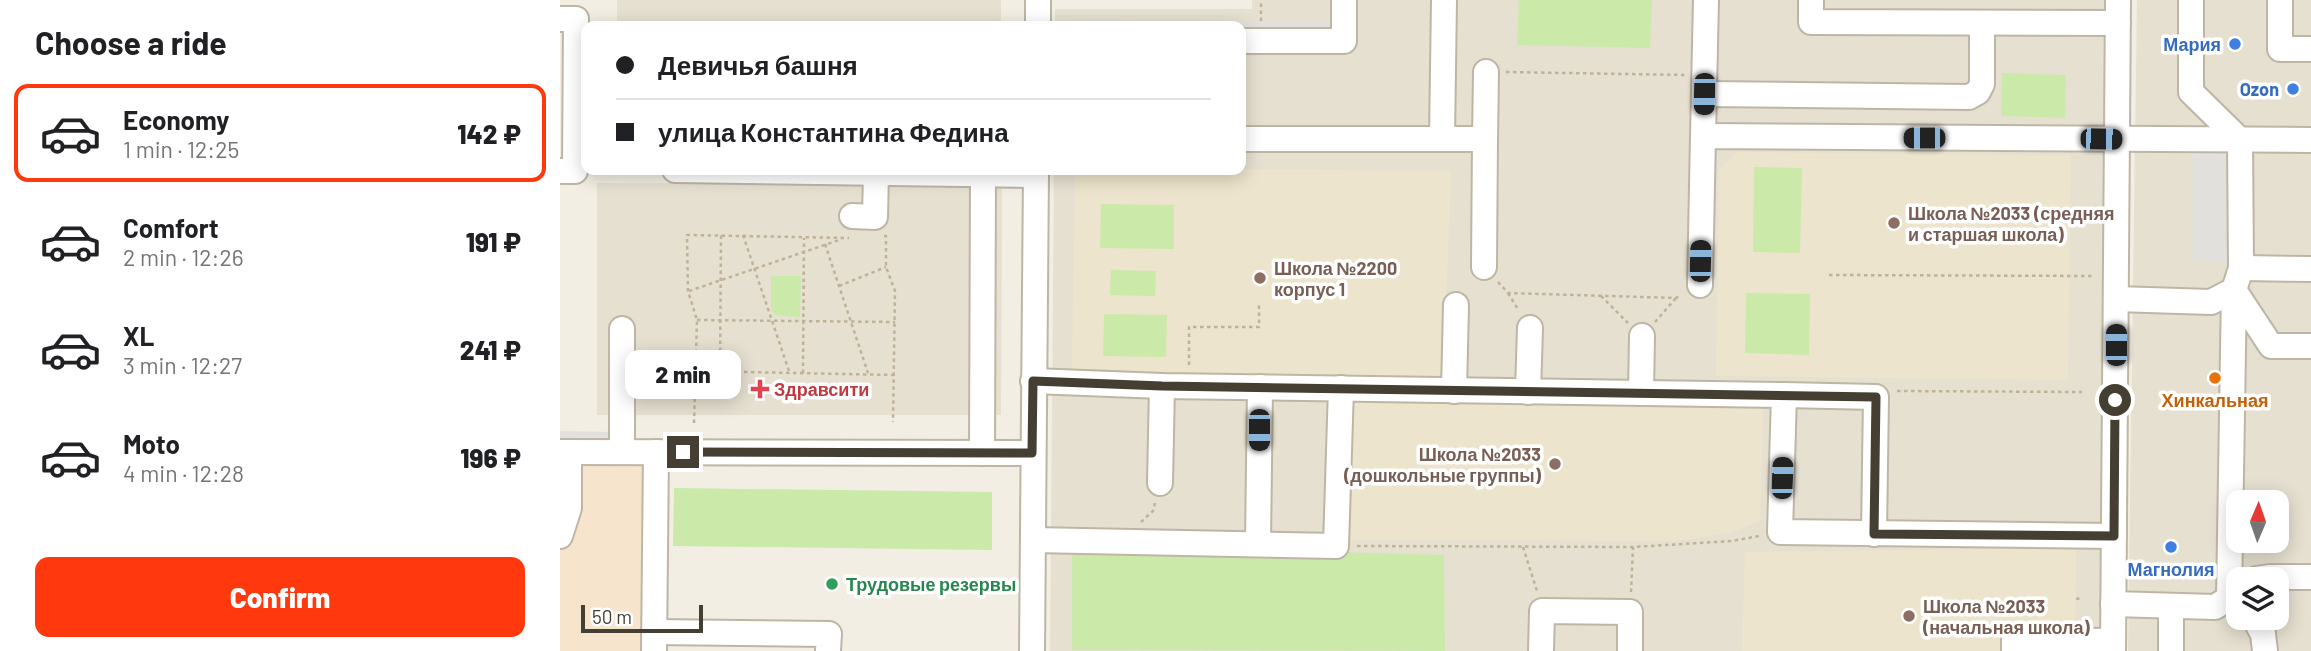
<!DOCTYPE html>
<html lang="en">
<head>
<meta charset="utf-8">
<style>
  body { margin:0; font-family:Barlow,sans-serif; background:#f6f6f6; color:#202124; height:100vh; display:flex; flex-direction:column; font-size:26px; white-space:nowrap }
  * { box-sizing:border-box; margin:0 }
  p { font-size:23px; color:#757577 }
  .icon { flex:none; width:38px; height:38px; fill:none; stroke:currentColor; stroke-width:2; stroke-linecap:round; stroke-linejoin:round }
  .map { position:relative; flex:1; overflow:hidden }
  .details { display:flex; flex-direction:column; background:#fff; width:560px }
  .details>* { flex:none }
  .banner { position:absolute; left:21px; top:21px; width:665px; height:154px; border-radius:14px; box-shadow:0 4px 18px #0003; display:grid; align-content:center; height:154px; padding:0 35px; background:#fff }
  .needle { width:46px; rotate:2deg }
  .tools { position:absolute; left:1666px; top:490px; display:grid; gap:14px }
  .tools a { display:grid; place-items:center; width:63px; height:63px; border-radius:14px; background:#fff; box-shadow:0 4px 18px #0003; font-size:35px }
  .scale { position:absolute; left:21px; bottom:18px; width:122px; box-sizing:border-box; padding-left:7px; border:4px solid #443e33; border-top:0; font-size:19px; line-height:24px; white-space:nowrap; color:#443e33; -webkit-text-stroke:5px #fff; paint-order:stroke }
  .end { position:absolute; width:32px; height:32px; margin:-16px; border:9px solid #443e33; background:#fff; box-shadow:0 0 0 4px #fff }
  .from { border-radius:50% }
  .bubble { position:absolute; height:49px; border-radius:14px; background:#fff; box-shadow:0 4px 18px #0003; font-size:23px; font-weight:800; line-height:49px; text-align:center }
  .car { position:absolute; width:21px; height:42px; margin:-21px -10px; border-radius:9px; box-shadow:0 0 5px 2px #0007; background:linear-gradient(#222 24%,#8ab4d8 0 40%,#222 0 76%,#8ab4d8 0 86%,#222 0) }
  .banner b { display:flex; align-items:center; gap:24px; height:66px; font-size:26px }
  .banner b+b { border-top:2px solid #e0e0e0 }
  .banner i { width:18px; height:18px; background:#202124 }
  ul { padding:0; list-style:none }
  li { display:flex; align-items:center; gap:21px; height:98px; margin:0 14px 10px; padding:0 21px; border:4px solid transparent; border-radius:14px }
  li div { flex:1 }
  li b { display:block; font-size:26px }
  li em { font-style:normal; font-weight:800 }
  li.selected { border-color:#ff380d }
  li>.icon { width:63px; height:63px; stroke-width:1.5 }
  h2 { padding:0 35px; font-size:32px; line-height:84px }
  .action { display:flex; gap:14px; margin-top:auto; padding:14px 35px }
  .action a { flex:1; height:80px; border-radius:14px; background:#ff380d; color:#fff; font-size:28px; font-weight:800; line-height:80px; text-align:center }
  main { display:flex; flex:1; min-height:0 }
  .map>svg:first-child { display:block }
  .residential { fill:#e6e0d1; fill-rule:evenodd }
  .commercial { fill:#f6e5cc }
  .education { fill:#ece4cc }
  .green { fill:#cbe9a9 }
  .parking { fill:#e2e0dc }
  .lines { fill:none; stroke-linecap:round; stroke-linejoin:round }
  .minor-casing { stroke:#beb6a5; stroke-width:28 }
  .path { stroke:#c0b296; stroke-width:2.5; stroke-dasharray:3.5 3.5; stroke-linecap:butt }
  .minor { stroke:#fff; stroke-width:24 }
  .route { stroke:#443e33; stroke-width:9 }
  .shop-dot { fill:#3f7fe0; stroke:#fff; stroke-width:2.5 }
  .education-dot { fill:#8d6e63; stroke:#fff; stroke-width:2.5 }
  .food-dot { fill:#e8710a; stroke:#fff; stroke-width:2.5 }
  .health-dot { fill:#e0444e; stroke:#fff; stroke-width:2.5 }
  .leisure-dot { fill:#2e9e5b; stroke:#fff; stroke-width:2.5 }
  .labels { text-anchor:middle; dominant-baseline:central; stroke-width:7; stroke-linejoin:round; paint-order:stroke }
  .shop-label { font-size:18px; font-weight:bold; fill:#366cbe; stroke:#fff; text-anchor:end }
  .education-label { font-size:18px; font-weight:bold; fill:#785e54; stroke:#fff; text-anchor:start }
  .health-label { font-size:18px; font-weight:bold; fill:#be3a42; stroke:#fff; text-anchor:start }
  .food-label { font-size:18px; font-weight:bold; fill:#c56008; stroke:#fff }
  .leisure-label { font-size:18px; font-weight:bold; fill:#27864d; stroke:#fff; text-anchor:start }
</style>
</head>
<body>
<main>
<section class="details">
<h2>Choose a ride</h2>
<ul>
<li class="selected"><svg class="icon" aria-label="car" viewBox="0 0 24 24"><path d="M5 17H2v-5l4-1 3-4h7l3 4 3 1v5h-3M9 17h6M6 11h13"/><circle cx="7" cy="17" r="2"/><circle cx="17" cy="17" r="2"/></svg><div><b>Economy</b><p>1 min · 12:25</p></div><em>142 ₽</em></li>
<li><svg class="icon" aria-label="car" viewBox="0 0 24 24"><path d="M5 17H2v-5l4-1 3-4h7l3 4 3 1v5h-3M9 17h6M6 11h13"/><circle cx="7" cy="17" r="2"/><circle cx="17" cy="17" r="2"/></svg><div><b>Comfort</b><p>2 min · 12:26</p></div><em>191 ₽</em></li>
<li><svg class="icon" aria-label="car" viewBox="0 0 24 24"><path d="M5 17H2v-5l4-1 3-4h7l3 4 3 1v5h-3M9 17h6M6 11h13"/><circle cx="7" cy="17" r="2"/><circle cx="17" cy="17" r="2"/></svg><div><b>XL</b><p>3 min · 12:27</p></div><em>241 ₽</em></li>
<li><svg class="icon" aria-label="car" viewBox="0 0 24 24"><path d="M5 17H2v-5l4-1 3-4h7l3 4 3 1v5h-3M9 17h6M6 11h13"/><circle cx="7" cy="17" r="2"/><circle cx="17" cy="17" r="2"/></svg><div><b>Moto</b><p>4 min · 12:28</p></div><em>196 ₽</em></li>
</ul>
<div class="action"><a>Confirm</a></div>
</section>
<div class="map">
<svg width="1751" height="651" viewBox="0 0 1751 651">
  <rect width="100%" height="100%" fill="#f2eee3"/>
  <g class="residential">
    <rect x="57" y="0" width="384" height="26"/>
    <polygon points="692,0 1546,0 1542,651 490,651 494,170 681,170 681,26 495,26 495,9 692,9"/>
    <path d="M 1577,0 L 1751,0 L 1751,651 L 1568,651 ZM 1678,502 L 1717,502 L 1717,541 L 1678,541 ZM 1678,579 L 1717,579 L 1717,618 L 1678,618 Z"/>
    <polygon points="37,183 442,184 441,415 37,415"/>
  </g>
  <rect class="commercial" x="0" y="463" width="85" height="188"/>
  <g class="education">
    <polygon points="1177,152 1511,156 1508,380 1156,376 1159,170"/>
    <polygon points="681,169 891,171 883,379 512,369 515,170"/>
    <polygon points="788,398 1203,408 1200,521 1172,532 1118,541 787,540"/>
    <polygon points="1516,548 1515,634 1450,651 1182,651 1185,552"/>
  </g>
  <g class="green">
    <polygon points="959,0 1092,0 1090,48 957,45"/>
    <polygon points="1442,73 1506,75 1505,118 1441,116"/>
    <polygon points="1194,167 1242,168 1240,253 1193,252"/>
    <polygon points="541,204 614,205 614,249 540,248"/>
    <polygon points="551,270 596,271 595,296 550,295"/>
    <polygon points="211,276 241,276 240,317 215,315 211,310"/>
    <polygon points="1186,293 1250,294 1249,355 1185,353"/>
    <polygon points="544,314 607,315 606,357 543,356"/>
    <polygon points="114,488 432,492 432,550 113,546"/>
    <polygon points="512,545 884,555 885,651 512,650"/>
  </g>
  <g class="parking">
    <polygon points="521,20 776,22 776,35 681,34 681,26 521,26"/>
    <polygon points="1634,152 1671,152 1671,261 1633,261"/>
    <polygon points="0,431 54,432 54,441 0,440"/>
  </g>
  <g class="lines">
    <defs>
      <g id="minor">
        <polyline points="1251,0 1251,22 1558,23"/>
        <polyline points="1720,0 1720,49 1751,49"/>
        <polyline points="0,19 16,19 15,171 0,171"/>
        <polyline points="478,26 478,0"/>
        <polyline points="681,41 784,41 784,0"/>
        <polyline points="1144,94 1409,97 1418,92 1422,84 1422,23"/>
        <polyline points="1143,136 1146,0"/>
        <polyline points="681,139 925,139 924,267"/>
        <polyline points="882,139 884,0"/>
        <polyline points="925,139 926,72"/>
        <polyline points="115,170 476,175"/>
        <polyline points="292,216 315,217 316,172"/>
        <polyline points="1681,268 1751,269"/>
        <polyline points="1140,285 1143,136 1751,140"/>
        <polyline points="1674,290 1669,598 1678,604"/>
        <polyline points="1674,290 1711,346 1751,346"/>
        <polyline points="1556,299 1651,302 1674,290 1681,268 1680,140 1631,92 1631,0"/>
        <polyline points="473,381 602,386 1224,395 1220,532 1554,536"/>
        <polyline points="894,391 896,305"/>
        <polyline points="968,392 970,328"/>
        <polyline points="1081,393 1082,336"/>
        <polyline points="1224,395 1316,397 1314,534"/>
        <polyline points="0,452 472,453"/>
        <polyline points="62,452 62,329"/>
        <polyline points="422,453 423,174"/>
        <polyline points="600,483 602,386"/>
        <polyline points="0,536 9,508 9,452"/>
        <polyline points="473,540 776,546 781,388"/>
        <polyline points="698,544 700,387"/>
        <polyline points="1696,579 1710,577 1751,577"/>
        <polyline points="1553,604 1655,607 1678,592"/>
        <polyline points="1694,618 1703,634 1705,651"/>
        <polyline points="94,632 269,634 268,651"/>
        <polyline points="94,651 96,452"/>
        <polyline points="472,651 476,170"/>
        <polyline points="981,651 982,611 1070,612 1070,651"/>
        <polyline points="1454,651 1454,640 1553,641"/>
        <polyline points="1553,651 1558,0"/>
        <polyline points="1611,651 1611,606"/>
      </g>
    </defs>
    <use href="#minor" class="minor-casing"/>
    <g class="path">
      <polyline points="701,21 701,0"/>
      <polyline points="946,72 1125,75"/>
      <polyline points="34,171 80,170"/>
      <polyline points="183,235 229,371"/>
      <polyline points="324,236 326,236 326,267 335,291 333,422"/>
      <polyline points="265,244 308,373"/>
      <polyline points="1269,275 1535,276"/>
      <polyline points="938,282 948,293 1116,298 1121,295"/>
      <polyline points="279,286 326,267"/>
      <polyline points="129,291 282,239"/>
      <polyline points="948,293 959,311"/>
      <polyline points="1041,296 1068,323"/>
      <polyline points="137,320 335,322"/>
      <polyline points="1095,322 1116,298"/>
      <polyline points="629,365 629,327 699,327 699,304"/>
      <polyline points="135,371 334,375"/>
      <polyline points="160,372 161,235"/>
      <polyline points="243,373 244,238"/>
      <polyline points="1337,391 1522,392"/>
      <polyline points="134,423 137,320 128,291 127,235 289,238"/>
      <polyline points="581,522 593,511 595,503"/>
      <polyline points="797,546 1073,547 1172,541 1199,536"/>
      <polyline points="963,547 977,591"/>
      <polyline points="1071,592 1073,547"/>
      <polyline points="1516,599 1522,598"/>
    </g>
    <use href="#minor" class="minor"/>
  </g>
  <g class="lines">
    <polyline class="route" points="123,452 472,453 473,381 602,386 1316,397 1314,534 1554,536 1555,400"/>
  </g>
  <g class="shop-dot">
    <circle cx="1675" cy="44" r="7"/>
    <circle cx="1733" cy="89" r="7"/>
    <circle cx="1611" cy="547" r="7"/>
  </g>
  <g class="education-dot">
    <circle cx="1334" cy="223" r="7"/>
    <circle cx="700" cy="278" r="7"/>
    <circle cx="995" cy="464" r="7"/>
    <circle cx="1349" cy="616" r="7"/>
  </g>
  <circle class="food-dot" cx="1655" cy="378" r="7"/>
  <path class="health-dot" d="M196.5 378.5h7v7h7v7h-7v7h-7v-7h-7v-7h7z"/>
  <circle class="leisure-dot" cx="272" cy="584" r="7"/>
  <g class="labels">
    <g class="shop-label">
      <text x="1661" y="44">Мария</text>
      <text x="1719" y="89">Ozon</text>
      <text x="1611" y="569" text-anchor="middle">Магнолия</text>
    </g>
    <g class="education-label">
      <text x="1348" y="213">Школа №2033 (средняя<tspan x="1348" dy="21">и старшая школа)</tspan></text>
      <text x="714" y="268">Школа №2200<tspan x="714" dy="21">корпус 1</tspan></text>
      <text x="981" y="454" text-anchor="end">Школа №2033<tspan x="981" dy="21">(дошкольные группы)</tspan></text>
      <text x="1363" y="606">Школа №2033<tspan x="1363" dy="21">(начальная школа)</tspan></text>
    </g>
    <g class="health-label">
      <text x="214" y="389">Здравсити</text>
    </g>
    <g class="food-label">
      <text x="1655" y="400">Хинкальная</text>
    </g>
    <g class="leisure-label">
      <text x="286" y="584">Трудовые резервы</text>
    </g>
  </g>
</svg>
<div class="tools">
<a><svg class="needle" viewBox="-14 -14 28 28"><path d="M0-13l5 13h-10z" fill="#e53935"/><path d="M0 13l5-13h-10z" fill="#757577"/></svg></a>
<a><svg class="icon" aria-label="layers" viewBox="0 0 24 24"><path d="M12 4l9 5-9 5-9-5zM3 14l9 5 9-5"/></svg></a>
</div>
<div class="scale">50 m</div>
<i class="end from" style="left:1555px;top:400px"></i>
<i class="end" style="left:123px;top:452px"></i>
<div class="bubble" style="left:65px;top:350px;width:116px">2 min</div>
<i class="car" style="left:1144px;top:94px;rotate:181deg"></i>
<i class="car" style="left:1364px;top:138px;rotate:270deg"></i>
<i class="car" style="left:1541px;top:139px;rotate:91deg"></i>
<i class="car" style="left:1140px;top:261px;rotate:1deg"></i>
<i class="car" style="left:1556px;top:345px;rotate:0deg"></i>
<i class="car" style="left:699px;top:430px;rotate:180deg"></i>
<i class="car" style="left:1222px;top:478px;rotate:2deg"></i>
<div class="banner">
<b><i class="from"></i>Девичья башня</b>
<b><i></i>улица Константина Федина</b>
</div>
</div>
</main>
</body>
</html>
